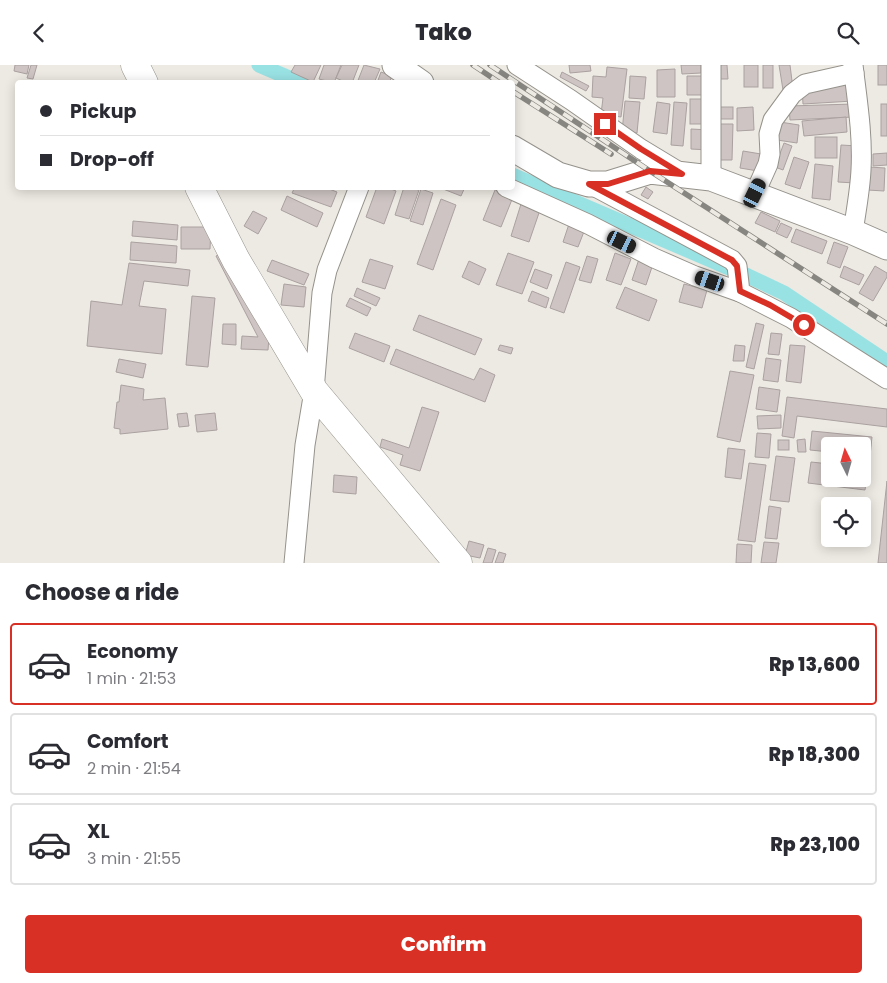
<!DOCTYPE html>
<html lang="en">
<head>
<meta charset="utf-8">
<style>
  body { margin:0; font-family:Poppins,sans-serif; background:#f7f7f7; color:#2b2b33; height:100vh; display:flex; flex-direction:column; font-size:19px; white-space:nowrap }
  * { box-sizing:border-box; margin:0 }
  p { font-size:16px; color:#7c7c81 }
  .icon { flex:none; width:28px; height:28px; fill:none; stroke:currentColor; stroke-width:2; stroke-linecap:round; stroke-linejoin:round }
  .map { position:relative; height:498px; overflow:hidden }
  .details { display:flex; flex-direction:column; background:#fff; flex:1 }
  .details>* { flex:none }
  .guide { position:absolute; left:15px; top:15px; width:500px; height:110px; border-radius:5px; box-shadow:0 2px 12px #0003; display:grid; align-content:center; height:110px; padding:0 25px; background:#fff }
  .needle { width:32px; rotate:355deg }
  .controls { position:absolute; left:821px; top:372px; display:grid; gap:10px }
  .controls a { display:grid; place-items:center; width:50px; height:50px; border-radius:5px; background:#fff; box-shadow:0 2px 12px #0003; font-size:25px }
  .end { position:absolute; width:22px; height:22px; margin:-11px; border:6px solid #d93025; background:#fff; box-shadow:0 0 0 2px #fff }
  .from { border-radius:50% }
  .car { position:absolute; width:15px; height:30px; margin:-15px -8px; border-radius:6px; box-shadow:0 0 4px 1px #0007; background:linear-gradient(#222 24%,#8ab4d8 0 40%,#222 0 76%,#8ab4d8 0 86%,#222 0) }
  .guide b { display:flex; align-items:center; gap:18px; height:48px; font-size:19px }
  .guide b+b { border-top:1px solid #e1e1e2 }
  .guide i { width:12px; height:12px; background:#2b2b33 }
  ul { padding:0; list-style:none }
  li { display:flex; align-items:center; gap:15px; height:82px; margin:0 10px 8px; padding:0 15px; border:2px solid #e1e1e2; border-radius:5px }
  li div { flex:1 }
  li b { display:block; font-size:19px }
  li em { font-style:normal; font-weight:800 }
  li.on { border-color:#d93025 }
  li>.icon { width:45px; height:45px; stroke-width:1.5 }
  h2 { padding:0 25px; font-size:22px; line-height:60px }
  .action { display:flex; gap:10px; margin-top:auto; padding:10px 25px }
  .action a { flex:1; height:58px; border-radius:5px; background:#d93025; color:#fff; font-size:20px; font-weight:800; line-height:58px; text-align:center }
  header { display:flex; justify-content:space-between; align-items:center; height:65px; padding:0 25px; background:#fff; font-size:22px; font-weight:800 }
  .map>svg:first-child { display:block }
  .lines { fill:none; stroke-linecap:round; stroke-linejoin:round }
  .canal { stroke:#99e2e4; stroke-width:15 }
  .building { fill:#cdc4c3; stroke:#aaa1a0 }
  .minor-casing { stroke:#95928b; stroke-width:21 }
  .major-casing { stroke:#95928b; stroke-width:27 }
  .highway-casing { stroke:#95928b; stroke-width:29 }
  .minor { stroke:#fff; stroke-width:19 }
  .major { stroke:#fff; stroke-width:25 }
  .highway { stroke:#fff; stroke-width:28 }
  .rail-casing { stroke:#888681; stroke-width:5.5 }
  .rail { stroke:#edeae3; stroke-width:4; stroke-dasharray:11; stroke-linecap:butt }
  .route { stroke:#d93025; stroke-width:6 }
</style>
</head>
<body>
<header><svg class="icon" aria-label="back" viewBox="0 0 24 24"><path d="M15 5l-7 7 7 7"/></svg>Tako<svg class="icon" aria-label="search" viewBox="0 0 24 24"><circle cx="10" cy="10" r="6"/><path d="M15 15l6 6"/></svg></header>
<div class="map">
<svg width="887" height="498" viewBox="0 0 887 498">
  <rect width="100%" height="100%" fill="#edeae3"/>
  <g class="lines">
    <g class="canal">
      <polyline points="259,0 301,18"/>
      <polyline points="512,110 748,211 784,228 887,297"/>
    </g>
  </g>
  <g class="building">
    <polygon points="15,0 29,0 27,9 14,6"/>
    <polygon points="31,0 37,0 33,14 27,13"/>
    <polygon points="295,0 321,0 313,17 291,7"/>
    <polygon points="324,0 341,0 334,18 319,14"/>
    <polygon points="342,0 359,0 352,18 347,18 336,13"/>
    <polygon points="364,0 380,4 374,18 357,18"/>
    <polygon points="569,0 590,0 591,6 570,8"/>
    <polygon points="681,0 701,0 701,8 682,9"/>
    <polygon points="717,0 727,0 728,14 717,14"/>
    <rect x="744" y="0" width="14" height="22"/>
    <rect x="763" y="0" width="10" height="23"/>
    <polygon points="779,0 790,0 793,24 783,25"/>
    <rect x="878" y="0" width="9" height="20"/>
    <polygon points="607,2 627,4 621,52 601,49 603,33 592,32 593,11 606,12"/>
    <polygon points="675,4 675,32 657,32 657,5"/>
    <polygon points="381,7 392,11 389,18 377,18"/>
    <polygon points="562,7 589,21 586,26 560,12"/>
    <polygon points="630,11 646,12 644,34 629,33"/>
    <polygon points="687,11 705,11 706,30 687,30"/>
    <polygon points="852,18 853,36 803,39 802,21"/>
    <rect x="690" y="34" width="14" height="25"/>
    <polygon points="625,36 640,37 637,68 622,67"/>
    <polygon points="657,37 670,39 667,69 653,67"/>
    <polygon points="674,37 687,38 683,81 671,80"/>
    <polygon points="853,39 853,52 790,55 789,41"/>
    <rect x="881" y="39" width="6" height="32"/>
    <rect x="716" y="42" width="17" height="12"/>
    <polygon points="753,42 754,65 737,66 737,43"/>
    <polygon points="846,52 847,67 804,71 802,56"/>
    <polygon points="780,57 799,60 797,78 777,75"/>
    <polygon points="719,59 733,59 732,95 718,95"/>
    <polygon points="691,64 710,65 710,85 691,84"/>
    <rect x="815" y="72" width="22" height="21"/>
    <polygon points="784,78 792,81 783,105 775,102"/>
    <polygon points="841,80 858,81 855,118 838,117"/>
    <polygon points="743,86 761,89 758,106 740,103"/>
    <polygon points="887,88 887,100 873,101 873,89"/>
    <polygon points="794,92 809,97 800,124 785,119"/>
    <polygon points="815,99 833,101 830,135 812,133"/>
    <polygon points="869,102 885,103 884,126 868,125"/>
    <polygon points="295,122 324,122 337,127 331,142 292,128"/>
    <polygon points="377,122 386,122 396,126 384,159 366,152"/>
    <polygon points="404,122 419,125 409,154 395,150"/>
    <polygon points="438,122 465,122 461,131"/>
    <polygon points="646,122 653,127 648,134 641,130"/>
    <polygon points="421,124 433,128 423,160 410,156"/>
    <polygon points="495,125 513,132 501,162 483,155"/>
    <polygon points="287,131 323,148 317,162 281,145"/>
    <polygon points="441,134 456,140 433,205 417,199"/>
    <polygon points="521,139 540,145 529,177 511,171"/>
    <polygon points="253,146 267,153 258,169 244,161"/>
    <polygon points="761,147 780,156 775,167 755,158"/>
    <polygon points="133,156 178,160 177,175 132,171"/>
    <polygon points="781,158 792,163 787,173 776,168"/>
    <polygon points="569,159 585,164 578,182 563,177"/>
    <polygon points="181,162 211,162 210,184 181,184"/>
    <polygon points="796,164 827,176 822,189 791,177"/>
    <polygon points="131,177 177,181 176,198 130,195"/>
    <polygon points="834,177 848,182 840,203 827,198"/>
    <polygon points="224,187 269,272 268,285 241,284 242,271 258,272 216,191"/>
    <polygon points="508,188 534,197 522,229 496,220"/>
    <polygon points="615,188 631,194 621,220 606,215"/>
    <polygon points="587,191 598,194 591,218 579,215"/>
    <polygon points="370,194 393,201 385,224 362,217"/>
    <polygon points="639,194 653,199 646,220 632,215"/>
    <polygon points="272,195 309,209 304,220 267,206"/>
    <polygon points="469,196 486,204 479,220 462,212"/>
    <polygon points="566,197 580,202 564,248 550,243"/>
    <polygon points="129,198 190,205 188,221 144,216 139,241 166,244 162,289 87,281 91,236 122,240"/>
    <polygon points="844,201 864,210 859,220 840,212"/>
    <polygon points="875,201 887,208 887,212 873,236 859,228"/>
    <polygon points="535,204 552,210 547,224 530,217"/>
    <polygon points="284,219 306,222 304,242 281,240"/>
    <polygon points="684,219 707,225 702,243 679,237"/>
    <polygon points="625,222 657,235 649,256 616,243"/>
    <polygon points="357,223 380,233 376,241 354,231"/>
    <polygon points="532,226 549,233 546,243 528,236"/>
    <polygon points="192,231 215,233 208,302 186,300"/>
    <polygon points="350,233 371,243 367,251 346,241"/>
    <polygon points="419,250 482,274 475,290 413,265"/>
    <polygon points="756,258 764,260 754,304 746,302"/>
    <polygon points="223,259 236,259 236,280 222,279"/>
    <polygon points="355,268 390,281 384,297 349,283"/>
    <polygon points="771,268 782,269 779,290 768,289"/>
    <polygon points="500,280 513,283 511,289 498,285"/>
    <polygon points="735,280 745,281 744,296 733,296"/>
    <polygon points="790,280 805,281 801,318 786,316"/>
    <polygon points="396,284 474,315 480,303 495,310 485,337 390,299"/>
    <polygon points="766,293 781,295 778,317 763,315"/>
    <polygon points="119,294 146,299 143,313 116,307"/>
    <polygon points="730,306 754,310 740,377 717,372"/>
    <polygon points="121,320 144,324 143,335 165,333 168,364 120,369 120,364 114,363 117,337 119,337"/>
    <polygon points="759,322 780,325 777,347 756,344"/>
    <polygon points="787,332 887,344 887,362 797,351 794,373 782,371"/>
    <polygon points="422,342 439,347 420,406 400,400 403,390 380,382 382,374 409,383"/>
    <polygon points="187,348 189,361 179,362 177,349"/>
    <polygon points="215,348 217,365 197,367 195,350"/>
    <polygon points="781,350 781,363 758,364 757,351"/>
    <polygon points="812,366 872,372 870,391 862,390 862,381 830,381 830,387 810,385"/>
    <polygon points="757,368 771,369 769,393 755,392"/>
    <polygon points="805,374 806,387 798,387 797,375"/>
    <rect x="778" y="375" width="11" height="10"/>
    <polygon points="728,383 745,385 741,414 725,412"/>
    <polygon points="776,391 795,393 789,437 770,435"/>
    <polygon points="811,397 830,399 830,414 862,414 862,403 868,404 865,425 808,418"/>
    <polygon points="749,398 766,400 755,477 738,475"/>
    <polygon points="334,410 357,412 356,429 333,427"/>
    <polygon points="887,416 887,498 878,498"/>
    <polygon points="769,441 781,443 777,474 765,473"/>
    <polygon points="469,476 484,480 480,493 465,490"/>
    <polygon points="764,477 779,478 776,498 761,498"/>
    <polygon points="737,479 752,480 751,498 736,498"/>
    <polygon points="488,483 496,485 492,498 483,498"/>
    <polygon points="499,487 506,489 503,498 495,498"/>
  </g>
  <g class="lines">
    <defs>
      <g id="minor">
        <polyline points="517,0 571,35 641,84 679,107"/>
        <polyline points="711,0 711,113"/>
        <polyline points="590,119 732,195 737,201 740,227 791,253 887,314"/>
        <polyline points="506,122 588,159 654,193 695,211 740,227"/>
        <polyline points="755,128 768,99 770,89 769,69 773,55 792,29 805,19 854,8"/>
        <path d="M 853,167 C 856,146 860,126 861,105 C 863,70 857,34 853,0"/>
        <polyline points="294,498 305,380 314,326 322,228 327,205 359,122"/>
      </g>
      <g id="major">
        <polyline points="395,0 421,18"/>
        <polyline points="512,83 558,110 589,119 608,119 650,106 711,113 853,167 887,182"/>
      </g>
      <g id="highway">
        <polyline points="135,0 144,18"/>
        <polyline points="199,122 236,195 314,326 458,498"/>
      </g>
    </defs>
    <use href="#minor" class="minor-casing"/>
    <use href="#major" class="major-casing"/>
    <use href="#highway" class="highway-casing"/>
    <use href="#minor" class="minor"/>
    <use href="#major" class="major"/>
    <use href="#highway" class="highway"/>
    <defs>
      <g id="rail">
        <polyline points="473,0 500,18"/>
        <polyline points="490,0 650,106 887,259"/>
        <polyline points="512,26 611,89"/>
      </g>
    </defs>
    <use href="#rail" class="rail-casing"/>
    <use href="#rail" class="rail"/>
  </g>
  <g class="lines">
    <polyline class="route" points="605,59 641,84 682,109 650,106 608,119 589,119 732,195 737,201 740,226 770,240 804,260"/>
  </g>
</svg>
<div class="controls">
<a><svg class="needle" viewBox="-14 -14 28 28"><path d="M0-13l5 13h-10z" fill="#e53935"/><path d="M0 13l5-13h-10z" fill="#7c7c81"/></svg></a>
<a><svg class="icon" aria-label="locate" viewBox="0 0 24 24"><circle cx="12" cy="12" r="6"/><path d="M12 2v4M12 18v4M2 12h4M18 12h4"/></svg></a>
</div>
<i class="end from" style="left:804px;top:260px"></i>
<i class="end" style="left:605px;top:59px"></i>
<i class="car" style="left:755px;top:128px;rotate:26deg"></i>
<i class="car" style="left:622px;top:177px;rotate:116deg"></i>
<i class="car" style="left:710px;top:216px;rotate:289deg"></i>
<div class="guide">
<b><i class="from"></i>Pickup</b>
<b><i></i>Drop-off</b>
</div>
</div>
<section class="details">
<h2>Choose a ride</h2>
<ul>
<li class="on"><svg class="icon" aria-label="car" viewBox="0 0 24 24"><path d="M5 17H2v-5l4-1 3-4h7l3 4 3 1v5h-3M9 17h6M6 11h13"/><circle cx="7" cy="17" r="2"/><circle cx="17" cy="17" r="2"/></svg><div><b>Economy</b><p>1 min · 21:53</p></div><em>Rp 13,600</em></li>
<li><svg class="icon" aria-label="car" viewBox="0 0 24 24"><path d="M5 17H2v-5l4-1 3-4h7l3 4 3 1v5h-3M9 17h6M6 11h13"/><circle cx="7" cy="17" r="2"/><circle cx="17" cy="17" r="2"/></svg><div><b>Comfort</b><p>2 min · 21:54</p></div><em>Rp 18,300</em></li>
<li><svg class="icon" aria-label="car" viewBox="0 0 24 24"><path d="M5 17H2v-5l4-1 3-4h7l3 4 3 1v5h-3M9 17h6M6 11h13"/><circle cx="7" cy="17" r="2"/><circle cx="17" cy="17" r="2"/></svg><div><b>XL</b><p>3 min · 21:55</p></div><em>Rp 23,100</em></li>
</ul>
<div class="action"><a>Confirm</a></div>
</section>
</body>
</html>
